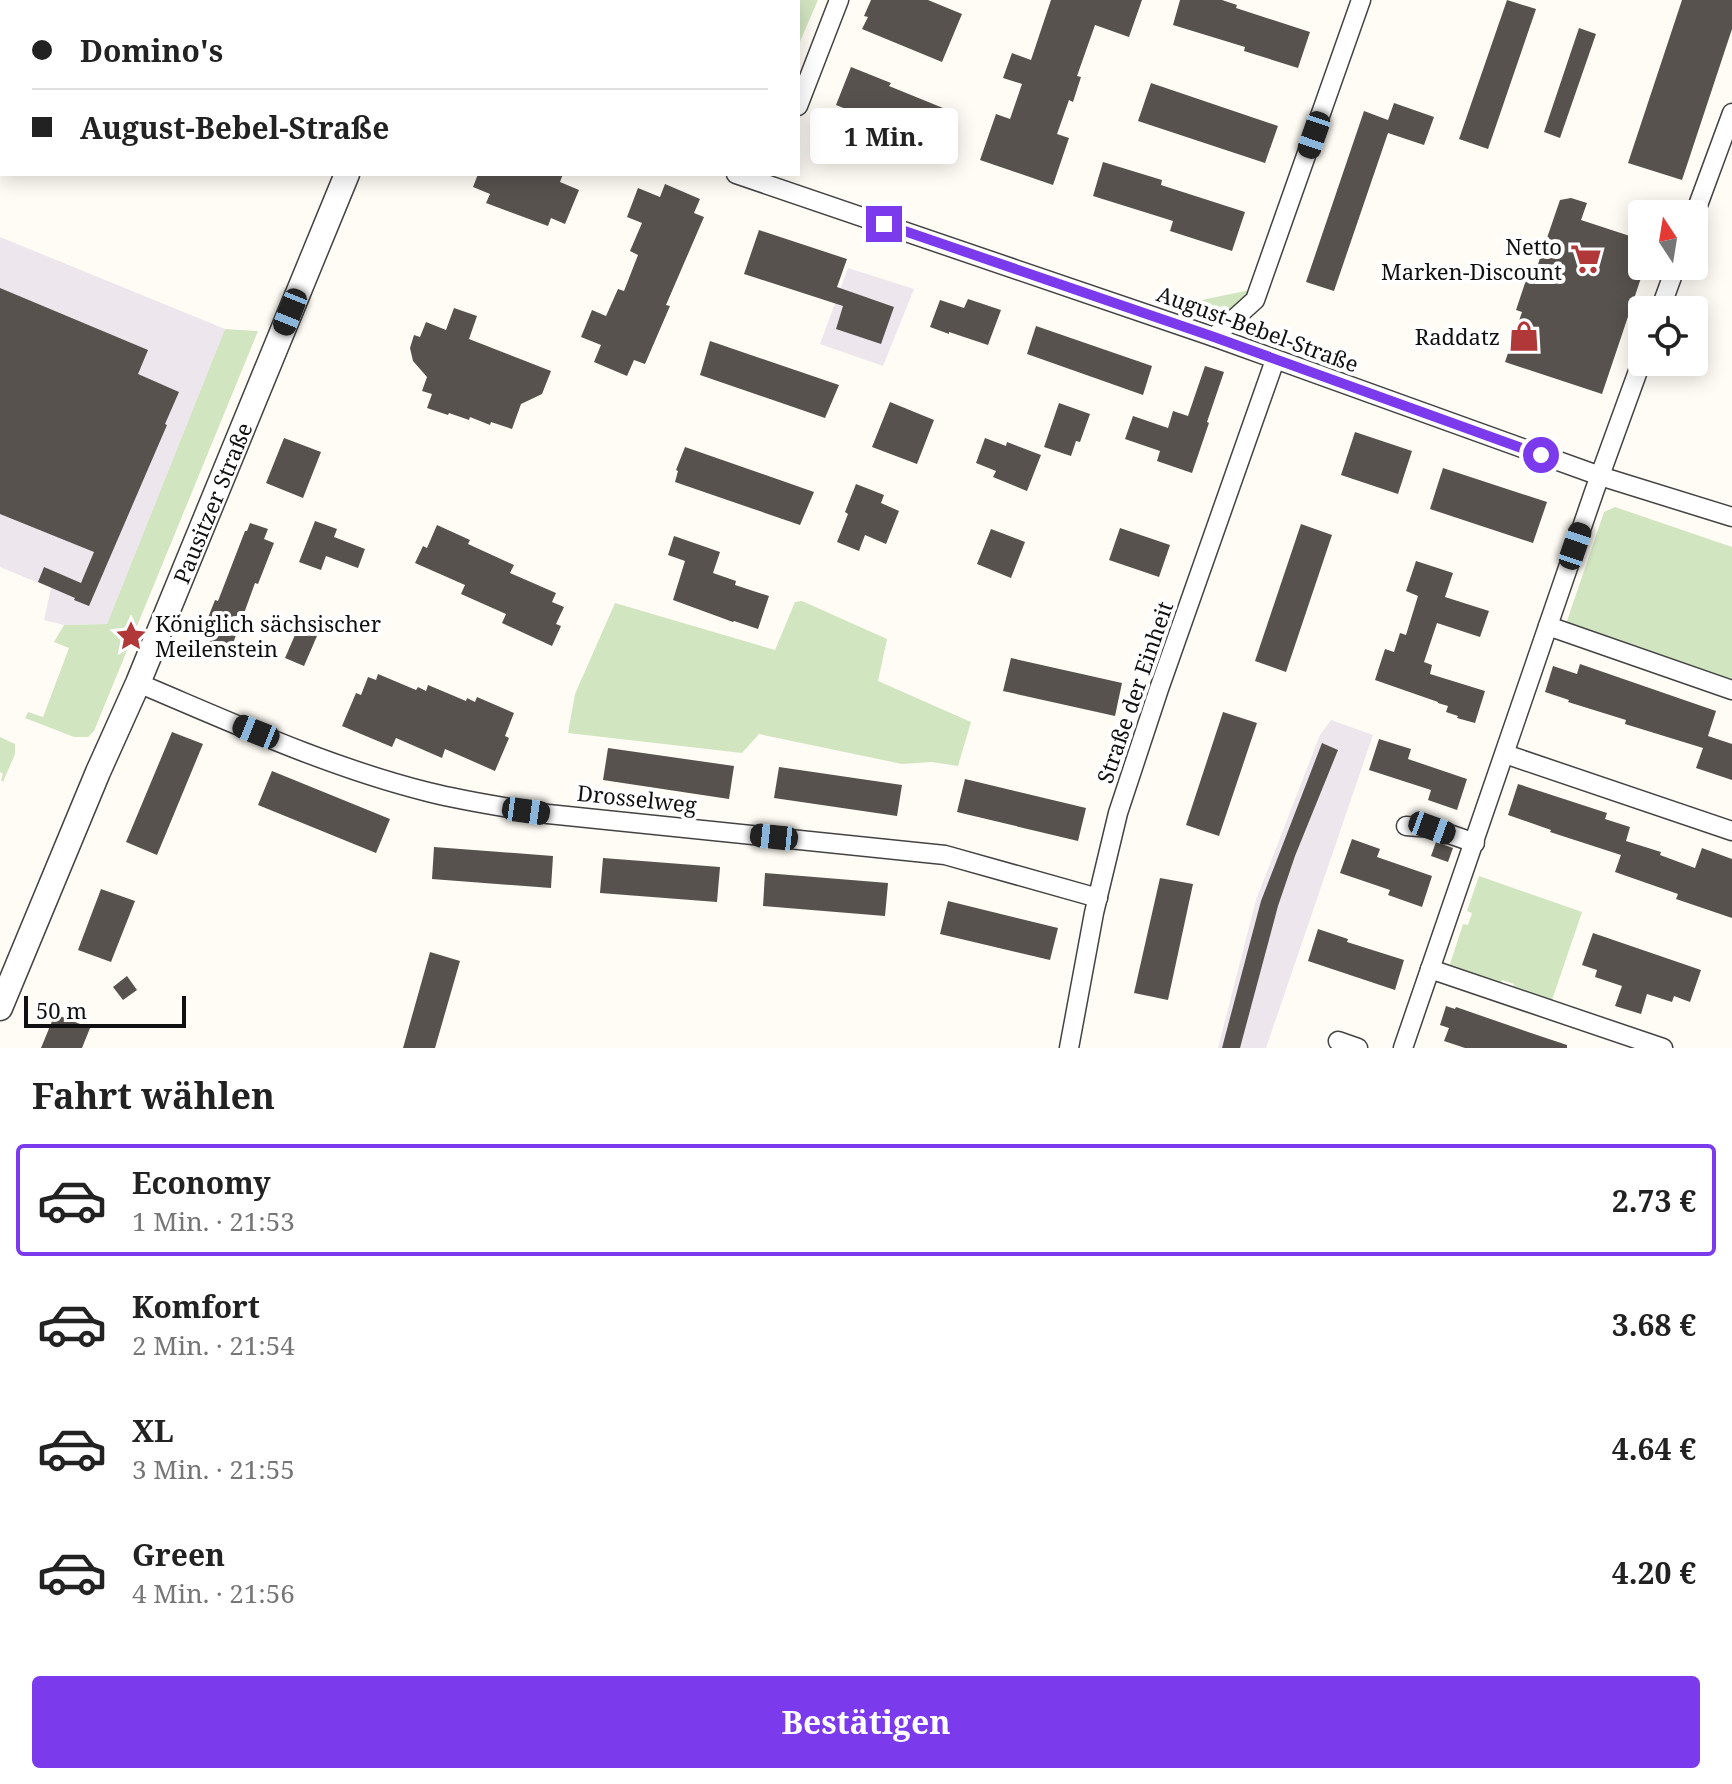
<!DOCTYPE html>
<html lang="de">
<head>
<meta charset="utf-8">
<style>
  body { margin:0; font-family:"Noto Serif",serif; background:#f6f6f6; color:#222; height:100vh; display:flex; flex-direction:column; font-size:30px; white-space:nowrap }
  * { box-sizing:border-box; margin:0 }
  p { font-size:26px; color:#767676 }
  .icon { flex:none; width:44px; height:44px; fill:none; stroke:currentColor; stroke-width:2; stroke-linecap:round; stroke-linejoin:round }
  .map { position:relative; height:1048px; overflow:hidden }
  .side { display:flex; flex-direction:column; background:#fff; flex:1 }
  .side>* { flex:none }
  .hud { position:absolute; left:0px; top:0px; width:800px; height:176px; box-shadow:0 4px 20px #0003; display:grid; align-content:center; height:176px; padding:0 32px; background:#fff }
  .needle { width:52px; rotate:348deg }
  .tools { position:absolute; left:1628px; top:200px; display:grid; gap:16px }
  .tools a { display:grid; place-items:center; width:80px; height:80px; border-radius:8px; background:#fff; box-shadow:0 4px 20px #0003; font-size:40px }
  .scale { position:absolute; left:24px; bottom:20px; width:162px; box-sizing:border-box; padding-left:8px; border:4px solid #101010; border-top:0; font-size:22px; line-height:28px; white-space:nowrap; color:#101010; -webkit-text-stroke:6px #fff; paint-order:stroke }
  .end { position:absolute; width:36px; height:36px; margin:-18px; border:10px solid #7c3aed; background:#fff; box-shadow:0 0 0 4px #fff }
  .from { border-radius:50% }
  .bubble { position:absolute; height:56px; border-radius:8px; background:#fff; box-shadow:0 4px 20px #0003; font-size:26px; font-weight:700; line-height:56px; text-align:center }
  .car { position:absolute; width:24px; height:48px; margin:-24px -12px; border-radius:10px; box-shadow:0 0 6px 2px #0007; background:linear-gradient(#222 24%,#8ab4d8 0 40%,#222 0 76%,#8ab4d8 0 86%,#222 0) }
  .hud b { display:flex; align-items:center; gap:28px; height:76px; font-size:30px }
  .hud b+b { border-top:2px solid #e0e0e0 }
  .hud i { width:20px; height:20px; background:#222 }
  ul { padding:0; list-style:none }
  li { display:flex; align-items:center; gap:24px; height:112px; margin:0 16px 12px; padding:0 16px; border:4px solid transparent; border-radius:8px }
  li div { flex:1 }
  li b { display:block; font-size:30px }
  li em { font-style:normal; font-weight:700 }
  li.current { border-color:#7c3aed }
  li>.icon { width:72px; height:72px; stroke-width:1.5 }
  h2 { padding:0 32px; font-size:36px; line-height:96px }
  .cta { display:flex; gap:16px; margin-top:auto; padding:16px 32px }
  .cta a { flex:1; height:92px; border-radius:8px; background:#7c3aed; color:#fff; font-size:32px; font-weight:700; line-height:92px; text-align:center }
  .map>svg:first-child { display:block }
  .industrial { fill:#ede6ed }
  .green { fill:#d2e5c1 }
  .building { fill:#57524e }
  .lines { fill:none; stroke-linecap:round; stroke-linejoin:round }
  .minor-casing { stroke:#434343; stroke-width:21 }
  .tertiary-casing { stroke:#434343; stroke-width:27 }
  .minor { stroke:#fff; stroke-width:18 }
  .tertiary { stroke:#fff; stroke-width:24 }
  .route { stroke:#7c3aed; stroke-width:10 }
  .labels { text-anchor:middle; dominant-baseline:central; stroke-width:8; stroke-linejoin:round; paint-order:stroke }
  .poi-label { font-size:22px; fill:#101010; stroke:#fff; text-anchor:end }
  .street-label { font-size:22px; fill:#101010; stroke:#fff }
</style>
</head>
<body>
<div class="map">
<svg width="1732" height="1048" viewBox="0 0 1732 1048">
  <rect width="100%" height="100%" fill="#fefcf4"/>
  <g class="industrial">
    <polygon points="0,237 225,329 107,624 64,625 44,620 51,588 0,567"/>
    <polygon points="848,268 914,289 883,366 820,344"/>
    <polygon points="1331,720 1373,735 1266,1048 1218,1048 1256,900 1320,735"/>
  </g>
  <g class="green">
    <polygon points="451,0 818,0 798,46 798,2 450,2"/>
    <polygon points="1250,290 1242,302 1226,314 1192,302"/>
    <polygon points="225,329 258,331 94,731 88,737 74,737 25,718 28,712 43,717 69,648 54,642 64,625 107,624"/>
    <polygon points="1615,507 1732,547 1732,681 1566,624 1604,512"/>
    <polygon points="802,601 887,639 878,681 971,722 958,766 932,762 902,764 759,734 742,753 568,733 575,694 615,603 775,650 795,602"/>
    <polygon points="0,737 15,744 15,754 3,782 1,780 3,774 0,772"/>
    <polygon points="1479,876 1582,912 1551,1003 1512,990 1514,984 1502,980 1500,986 1449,967 1463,924 1468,925 1472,913 1467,911"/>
  </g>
  <g class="building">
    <polygon points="871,0 928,0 962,14 942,62 862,29 868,17 864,16"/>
    <polygon points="1051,0 1142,0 1129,37 1095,25 1077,76 1081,77 1073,102 1069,100 1057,134 1069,138 1053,185 980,160 996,114 1010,119 1022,84 1003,78 1012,53 1031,60"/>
    <polygon points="1180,0 1222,0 1237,5 1236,8 1310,32 1298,68 1244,51 1245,47 1173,25"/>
    <polygon points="1507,0 1536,9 1488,149 1459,139"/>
    <polygon points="1682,0 1732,0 1732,29 1682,180 1628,163"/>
    <polygon points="1579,28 1596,34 1560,138 1544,132"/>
    <polygon points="851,67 891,83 889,86 943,108 926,151 881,133 885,125 836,105"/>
    <polygon points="1151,83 1278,126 1265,163 1138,121"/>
    <polygon points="1394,103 1434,117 1424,145 1388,133 1334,291 1306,282 1364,111 1388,120"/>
    <polygon points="1103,162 1162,180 1161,185 1245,212 1232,251 1170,231 1173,221 1093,196"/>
    <polygon points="478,174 563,174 560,182 579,190 565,224 551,218 548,226 486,203 490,194 473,187"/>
    <polygon points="665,184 700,199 694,213 704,217 666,305 670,306 645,364 634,360 627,376 594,362 601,345 581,337 592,310 606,316 618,289 624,291 638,255 630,251 642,223 627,217 638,188 660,197"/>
    <polygon points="1571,198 1587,203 1581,220 1642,240 1642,266 1645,266 1602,394 1505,362 1522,312 1516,310 1530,268 1536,270 1560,200"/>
    <polygon points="759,230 847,259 837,287 894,307 881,344 836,329 843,306 744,274"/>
    <polygon points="0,288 148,350 138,374 179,392 165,424 167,425 89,606 74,600 75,598 38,582 44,567 81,583 94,552 0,514"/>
    <polygon points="968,299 1001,310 988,345 949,332 949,334 930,327 940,300 964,308"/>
    <polygon points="454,308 477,316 469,339 551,371 542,394 521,404 512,429 491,422 490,425 470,417 469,420 449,413 448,415 427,408 432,394 422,391 427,377 413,361 410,348 414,335 420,337 426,322 446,330"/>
    <polygon points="1036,326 1152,366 1143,395 1027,354"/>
    <polygon points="710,341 839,385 825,418 700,375"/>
    <polygon points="1205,366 1224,372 1207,422 1209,423 1192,473 1157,461 1160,451 1125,439 1133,416 1168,428 1173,411 1188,416"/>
    <polygon points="890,402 934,420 917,464 872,447"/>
    <polygon points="1059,403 1090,414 1080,442 1076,441 1071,456 1044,447"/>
    <polygon points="1355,432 1412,451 1398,494 1341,475"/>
    <polygon points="284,438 321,452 303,498 266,483"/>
    <polygon points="985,438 1006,446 1007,442 1041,455 1027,491 993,477 996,471 976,463"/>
    <polygon points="685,447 814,492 800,525 675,482 678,471 676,470"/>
    <polygon points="1443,468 1547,502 1533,543 1430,509"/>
    <polygon points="856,484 884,495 881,503 899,511 886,544 865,535 859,551 837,542 848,514 845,512"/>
    <polygon points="315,521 337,529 334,537 365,549 358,568 326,556 321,570 299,562"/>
    <polygon points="250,523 268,529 264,539 274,543 258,584 255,583 231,649 200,638 215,600 218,601 245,531 247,531"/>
    <polygon points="1301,524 1332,535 1286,672 1255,661"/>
    <polygon points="437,525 470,540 468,544 514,565 510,573 556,593 552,602 564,607 556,624 561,626 552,646 502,623 506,614 461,594 465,585 415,563 423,546 427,548"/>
    <polygon points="1120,528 1170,545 1159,577 1109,560"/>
    <polygon points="991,529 1025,542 1011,578 977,564"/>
    <polygon points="674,536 720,552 713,573 736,581 735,585 769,596 758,629 734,621 733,622 673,600 685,561 668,555"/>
    <polygon points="1416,561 1453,573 1445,597 1489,611 1480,637 1437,623 1424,662 1432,665 1430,674 1485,691 1475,723 1457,718 1458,716 1446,712 1448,706 1438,703 1438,702 1375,680 1385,649 1394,652 1400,633 1406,635 1418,596 1406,591"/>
    <polygon points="298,628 317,636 304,666 285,658"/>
    <polygon points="1011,658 1122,683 1115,716 1003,691"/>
    <polygon points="1580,664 1716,711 1708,736 1732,744 1732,780 1696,768 1703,748 1625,724 1626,720 1568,702 1569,700 1545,692 1553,666 1577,674"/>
    <polygon points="378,674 416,690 418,687 426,691 428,685 466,701 467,698 475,702 477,697 514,713 505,736 509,738 495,771 445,749 442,758 396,738 392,747 342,726 356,693 361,695 368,677 376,680"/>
    <polygon points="1223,712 1257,723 1219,836 1186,825"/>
    <polygon points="172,732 203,744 157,855 126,842"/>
    <polygon points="1379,739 1411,749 1408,759 1467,779 1457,810 1428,800 1431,790 1369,770"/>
    <polygon points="1322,743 1338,750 1295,856 1278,906 1240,1048 1222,1048 1261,901"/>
    <polygon points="608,748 734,766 729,799 603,780"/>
    <polygon points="779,767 902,785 897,816 774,798"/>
    <polygon points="272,771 390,819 376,853 258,805"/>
    <polygon points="965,779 1086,808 1078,841 957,812"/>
    <polygon points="1518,784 1607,813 1605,819 1630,827 1626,841 1661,852 1660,855 1695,868 1702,848 1732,859 1732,918 1676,899 1678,894 1615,872 1623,849 1621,855 1550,832 1551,830 1508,815"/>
    <polygon points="1352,839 1380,849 1377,857 1432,876 1422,907 1388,895 1390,890 1340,873"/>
    <polygon points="1436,842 1453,848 1448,862 1431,856"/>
    <polygon points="434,847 553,856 551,888 432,879"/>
    <polygon points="603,858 720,867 717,902 600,893"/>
    <polygon points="765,873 888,883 885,916 763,906"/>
    <polygon points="1160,878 1193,884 1168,1000 1134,993"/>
    <polygon points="101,889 135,901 111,962 78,950"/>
    <polygon points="948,901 1058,928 1050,960 940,934"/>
    <polygon points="1318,929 1348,939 1347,942 1404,960 1395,990 1308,961"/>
    <polygon points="1593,933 1701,970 1690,1002 1674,996 1672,1002 1647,994 1641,1014 1615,1006 1622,986 1595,977 1597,970 1582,965"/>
    <polygon points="430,952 460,961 435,1048 403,1048"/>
    <polygon points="127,976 137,990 123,1000 113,987"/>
    <polygon points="1446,1006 1455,1009 1456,1007 1528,1032 1567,1045 1567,1048 1465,1048 1444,1041 1449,1028 1440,1025"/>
    <polygon points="55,1014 90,1028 82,1048 41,1048"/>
  </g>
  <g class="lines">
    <defs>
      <g id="minor">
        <polyline points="798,106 839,0"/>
        <polyline points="736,174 1214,337 1600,476 1732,517"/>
        <polyline points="1694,216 1732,113"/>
        <polyline points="1660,310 1676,266"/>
        <polyline points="1214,337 1255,300 1361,0"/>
        <polyline points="1548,626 1732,690"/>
        <path d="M 138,683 C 233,723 328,767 428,792 C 468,802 508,808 548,814 L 945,855 L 1098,898"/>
        <polyline points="1505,754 1732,831"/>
        <polyline points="1406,826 1432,828 1475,843"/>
        <polyline points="1430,969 1663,1048"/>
        <polyline points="1338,1041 1358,1048"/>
        <polyline points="1069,1048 1094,913 1118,813 1159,689 1275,360"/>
        <polyline points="1403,1048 1594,492 1642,360"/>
      </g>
      <g id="tertiary">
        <polyline points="219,0 225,2"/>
        <polyline points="423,2 424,0"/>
        <path id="s1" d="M 0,1008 L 98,772 L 138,683 L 347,174"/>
      </g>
    </defs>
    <use href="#minor" class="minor-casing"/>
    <use href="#tertiary" class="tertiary-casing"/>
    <use href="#minor" class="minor"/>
    <use href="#tertiary" class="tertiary"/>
  </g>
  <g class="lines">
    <polyline class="route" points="884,224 1214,337 1541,455"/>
  </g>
  <defs>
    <symbol id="supermarket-bare" viewBox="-9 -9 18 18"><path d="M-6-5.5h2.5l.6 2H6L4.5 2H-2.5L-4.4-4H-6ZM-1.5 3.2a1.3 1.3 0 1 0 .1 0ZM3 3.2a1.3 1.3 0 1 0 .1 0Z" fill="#b03839" stroke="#fff" stroke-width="2.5" paint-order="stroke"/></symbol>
    <symbol id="shop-bare" viewBox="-9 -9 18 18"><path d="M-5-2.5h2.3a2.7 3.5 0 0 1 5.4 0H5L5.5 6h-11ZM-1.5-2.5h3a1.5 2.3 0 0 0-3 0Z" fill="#b03839" stroke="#fff" stroke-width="2.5" paint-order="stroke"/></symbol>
    <symbol id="sight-bare" viewBox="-9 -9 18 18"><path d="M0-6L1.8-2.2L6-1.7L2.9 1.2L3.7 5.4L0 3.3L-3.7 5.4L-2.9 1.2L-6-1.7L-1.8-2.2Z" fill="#b03839" stroke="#fff" stroke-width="2.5" paint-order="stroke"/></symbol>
  </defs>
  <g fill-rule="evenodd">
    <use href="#supermarket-bare" x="1564" y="237" width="44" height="44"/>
    <use href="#shop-bare" x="1502" y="314" width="44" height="44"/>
    <use href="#sight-bare" x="109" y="614" width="44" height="44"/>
  </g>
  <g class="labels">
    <g class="poi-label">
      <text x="1562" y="246">Netto<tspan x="1562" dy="25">Marken-Discount</tspan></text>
      <text x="1500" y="336">Raddatz</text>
      <text x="155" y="623" text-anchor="start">Königlich sächsischer<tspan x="155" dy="25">Meilenstein</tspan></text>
    </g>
    <g class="street-label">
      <text transform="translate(1258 328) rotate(20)">August-Bebel-Straße</text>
      <text stroke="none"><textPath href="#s1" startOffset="548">Pausitzer Straße</textPath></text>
      <text transform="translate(1134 692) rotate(-71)">Straße der Einheit</text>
      <text transform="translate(637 798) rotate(6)">Drosselweg</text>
    </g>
  </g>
</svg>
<div class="tools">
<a><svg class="needle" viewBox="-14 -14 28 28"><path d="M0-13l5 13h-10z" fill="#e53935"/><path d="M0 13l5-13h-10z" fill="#767676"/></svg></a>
<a><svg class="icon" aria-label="locate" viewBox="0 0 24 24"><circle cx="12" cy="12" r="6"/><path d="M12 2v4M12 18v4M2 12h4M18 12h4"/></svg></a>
</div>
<div class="scale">50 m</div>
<i class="end from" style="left:1541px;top:455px"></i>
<i class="end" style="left:884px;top:224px"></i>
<div class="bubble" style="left:810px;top:108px;width:148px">1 Min.</div>
<i class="car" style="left:1314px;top:135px;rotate:199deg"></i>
<i class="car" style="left:290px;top:312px;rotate:202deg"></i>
<i class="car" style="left:1575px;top:546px;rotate:19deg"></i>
<i class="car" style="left:256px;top:732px;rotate:292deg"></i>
<i class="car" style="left:526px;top:811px;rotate:98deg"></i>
<i class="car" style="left:1432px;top:828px;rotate:110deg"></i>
<i class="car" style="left:774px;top:837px;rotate:276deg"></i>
<div class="hud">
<b><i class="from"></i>Domino's</b>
<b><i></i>August-Bebel-Straße</b>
</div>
</div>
<section class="side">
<h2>Fahrt wählen</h2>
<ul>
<li class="current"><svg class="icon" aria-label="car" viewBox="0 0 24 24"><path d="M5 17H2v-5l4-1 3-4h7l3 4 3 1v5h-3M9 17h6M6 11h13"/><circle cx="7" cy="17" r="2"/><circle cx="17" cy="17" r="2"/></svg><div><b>Economy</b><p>1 Min. · 21:53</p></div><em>2.73 €</em></li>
<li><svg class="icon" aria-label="car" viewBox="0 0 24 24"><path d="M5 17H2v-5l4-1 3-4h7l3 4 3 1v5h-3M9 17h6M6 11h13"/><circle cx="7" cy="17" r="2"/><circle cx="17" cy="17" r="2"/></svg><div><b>Komfort</b><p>2 Min. · 21:54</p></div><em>3.68 €</em></li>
<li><svg class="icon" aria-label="car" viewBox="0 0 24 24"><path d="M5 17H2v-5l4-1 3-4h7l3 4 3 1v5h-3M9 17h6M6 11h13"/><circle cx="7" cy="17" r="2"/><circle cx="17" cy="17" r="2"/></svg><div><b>XL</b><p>3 Min. · 21:55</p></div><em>4.64 €</em></li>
<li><svg class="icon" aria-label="car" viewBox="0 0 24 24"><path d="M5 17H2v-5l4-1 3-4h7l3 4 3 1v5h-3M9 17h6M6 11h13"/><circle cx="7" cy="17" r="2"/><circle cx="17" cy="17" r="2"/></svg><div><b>Green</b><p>4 Min. · 21:56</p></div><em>4.20 €</em></li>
</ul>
<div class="cta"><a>Bestätigen</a></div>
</section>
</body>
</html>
